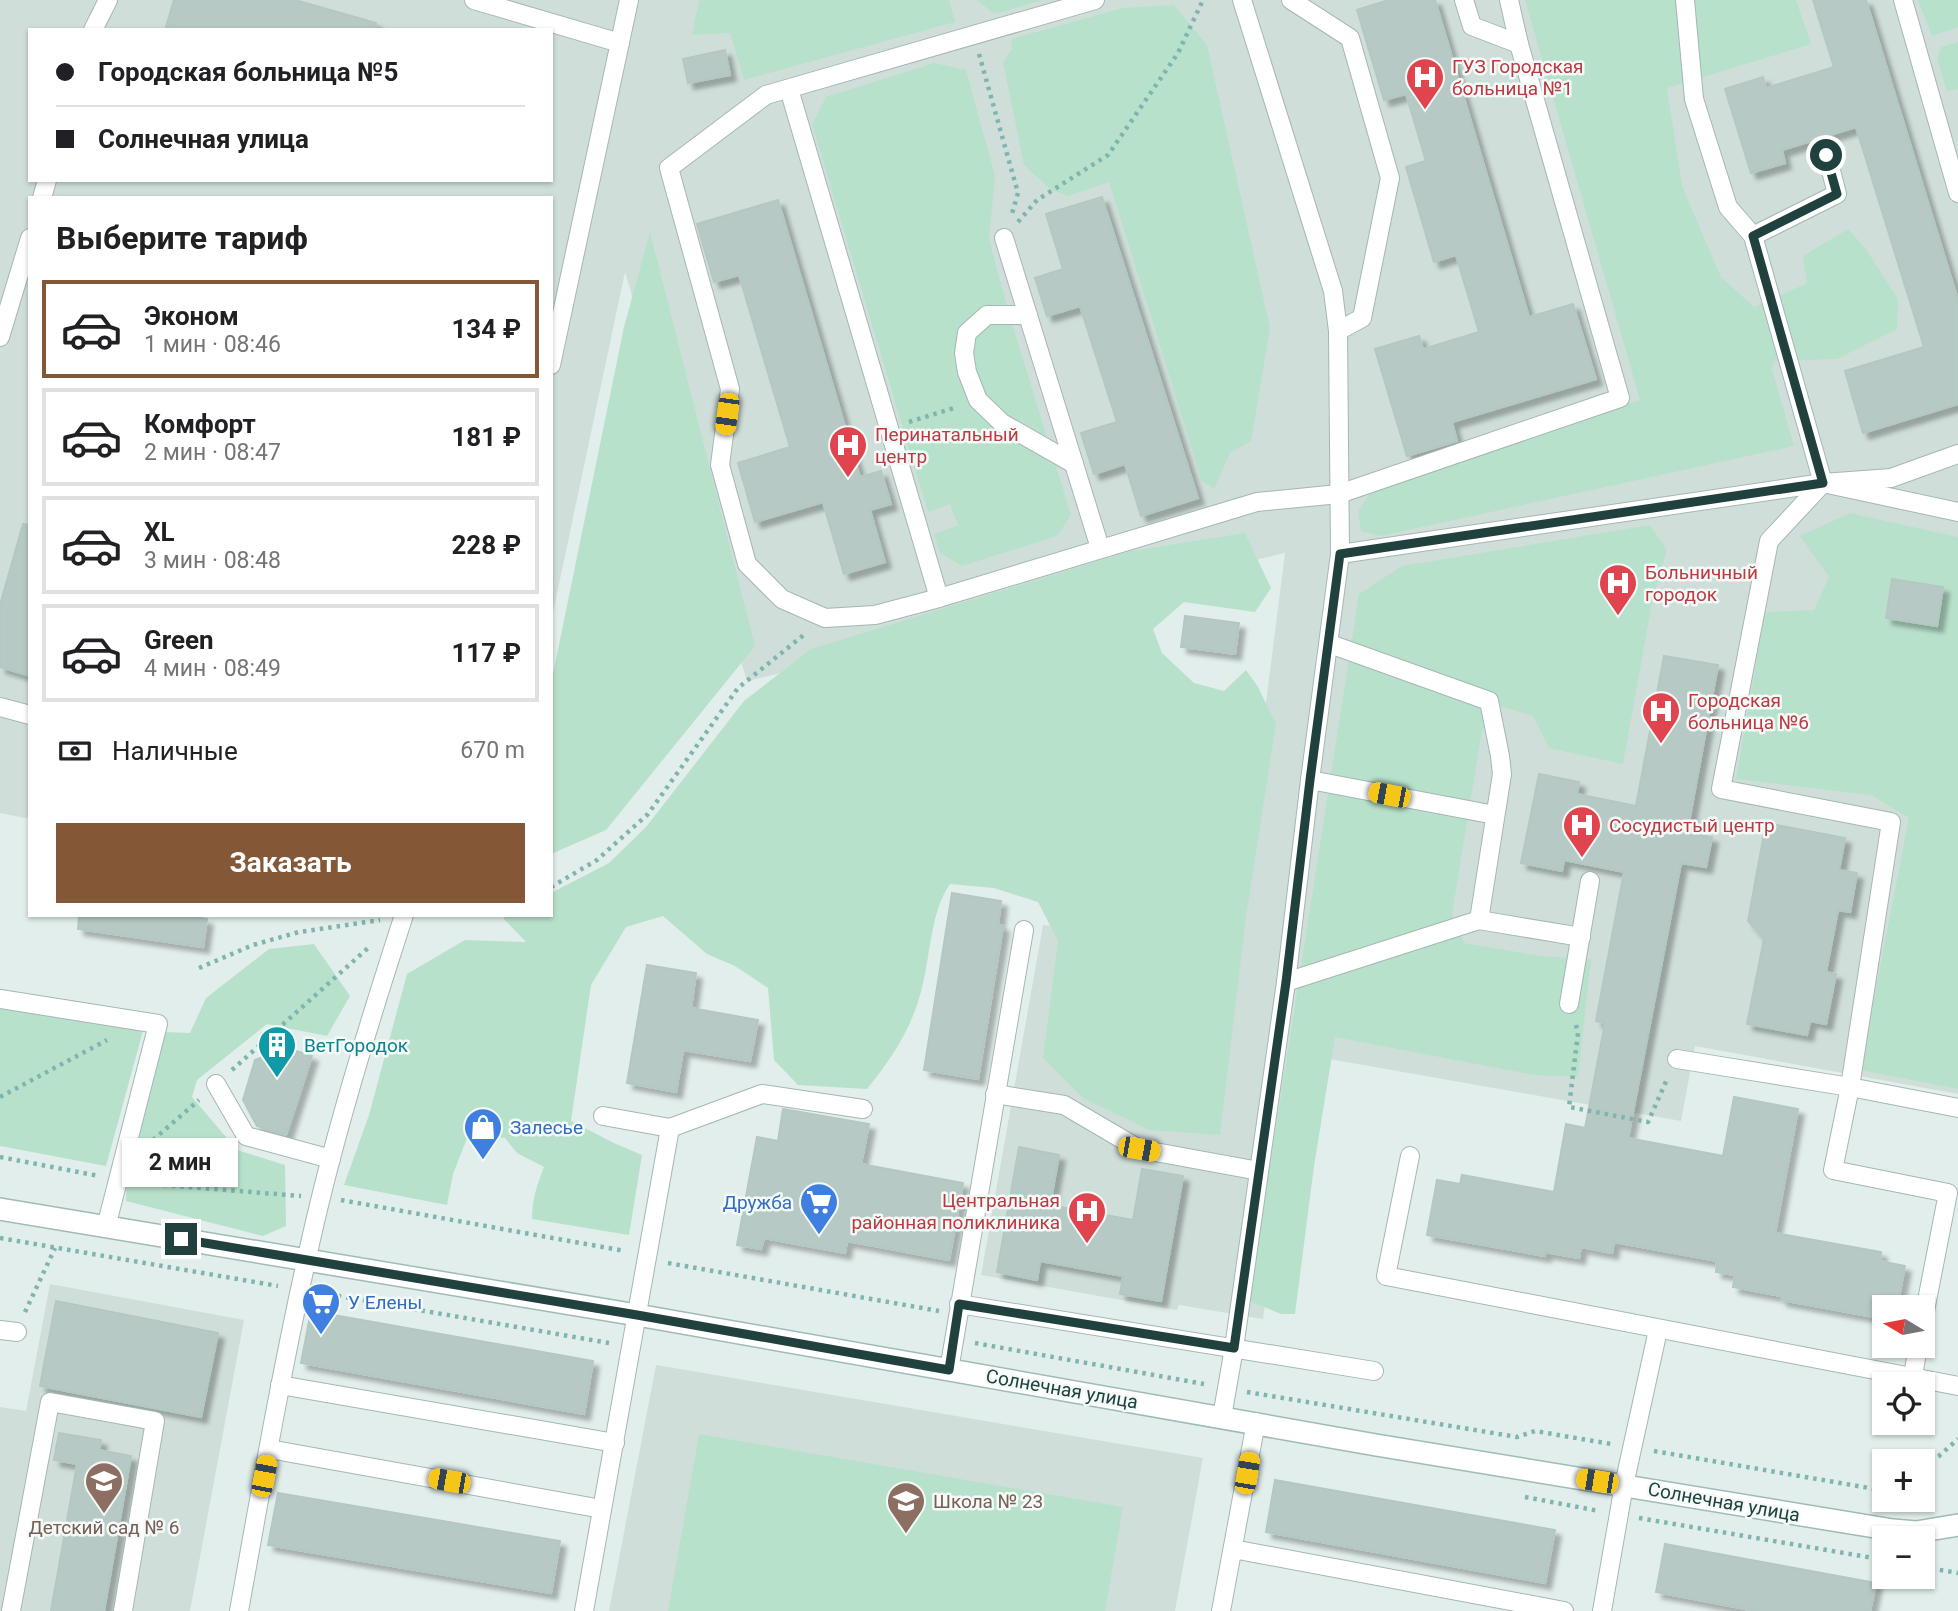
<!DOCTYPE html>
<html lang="ru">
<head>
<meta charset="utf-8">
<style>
  body { margin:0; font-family:Roboto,sans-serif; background:#f6f6f6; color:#202124; height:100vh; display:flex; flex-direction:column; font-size:26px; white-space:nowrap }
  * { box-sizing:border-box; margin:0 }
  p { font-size:23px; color:#757577 }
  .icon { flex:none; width:38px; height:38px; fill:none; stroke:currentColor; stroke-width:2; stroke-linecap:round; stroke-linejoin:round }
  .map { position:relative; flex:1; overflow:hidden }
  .sheet { position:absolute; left:28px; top:196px; width:525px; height:721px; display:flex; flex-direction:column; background:#fff; border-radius:0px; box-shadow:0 2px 5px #0004 }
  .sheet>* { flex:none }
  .top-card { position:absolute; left:28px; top:28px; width:525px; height:154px; border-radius:0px; box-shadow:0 2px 5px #0004; display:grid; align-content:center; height:154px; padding:0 28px; background:#fff }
  .needle { width:46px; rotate:280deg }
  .fabs { position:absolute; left:1872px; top:1295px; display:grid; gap:14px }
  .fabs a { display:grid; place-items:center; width:63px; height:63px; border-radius:0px; background:#fff; box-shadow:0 2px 5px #0004; font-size:35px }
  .end { position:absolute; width:32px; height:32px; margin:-16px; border:9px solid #20413e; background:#fff; box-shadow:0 0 0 4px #fff }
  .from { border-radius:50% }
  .bubble { position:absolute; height:49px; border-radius:0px; background:#fff; box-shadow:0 2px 5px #0004; font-size:23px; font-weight:700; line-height:49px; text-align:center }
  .car { position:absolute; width:21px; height:42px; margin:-21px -10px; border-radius:9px; box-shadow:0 0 5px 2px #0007; background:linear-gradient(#f5c518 24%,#345 0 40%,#f5c518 0 76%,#345 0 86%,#f5c518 0) }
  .top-card b { display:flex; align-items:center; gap:24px; height:66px; font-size:26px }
  .top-card b+b { border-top:2px solid #e0e0e0 }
  .top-card i { width:18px; height:18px; background:#202124 }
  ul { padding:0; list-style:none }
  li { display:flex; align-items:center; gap:21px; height:98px; margin:0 14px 10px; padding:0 14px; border:4px solid #e0e0e0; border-radius:0px }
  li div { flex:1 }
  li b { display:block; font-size:26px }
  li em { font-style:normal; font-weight:700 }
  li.on { border-color:#845737 }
  li>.icon { width:63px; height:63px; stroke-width:1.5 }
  h2 { padding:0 28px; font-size:32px; line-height:84px }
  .pay { display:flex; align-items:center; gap:18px; height:77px; padding:0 28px; font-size:26px }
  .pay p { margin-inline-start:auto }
  .action { display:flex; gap:14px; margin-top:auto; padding:14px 28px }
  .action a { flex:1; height:80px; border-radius:0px; background:#845737; color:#fff; font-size:28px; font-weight:700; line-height:80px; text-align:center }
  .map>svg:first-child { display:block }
  .built { fill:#d0deda; fill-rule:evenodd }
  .green { fill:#b8e1cb }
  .building { fill:#b7c9c4; stroke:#b4c8c3; stroke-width:2; filter:url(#shadow) }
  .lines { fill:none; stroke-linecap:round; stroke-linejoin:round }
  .lane-casing { stroke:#a4b7b4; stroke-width:20 }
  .secondary-casing { stroke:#9fbbb6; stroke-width:24 }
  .path { stroke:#7fb5ae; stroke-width:4.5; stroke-dasharray:3.5 5; stroke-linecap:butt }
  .lane { stroke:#fff; stroke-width:18 }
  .secondary { stroke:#fff; stroke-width:21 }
  .route { stroke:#20413e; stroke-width:9 }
  .labels { text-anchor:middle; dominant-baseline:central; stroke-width:5; stroke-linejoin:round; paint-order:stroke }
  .health-label { font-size:19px; fill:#be3a42; stroke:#f3faf8; text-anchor:start }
  .culture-label { font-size:19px; fill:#0d838f; stroke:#f3faf8; text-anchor:start }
  .shop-label { font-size:19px; fill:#366cbe; stroke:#f3faf8; text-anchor:start }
  .street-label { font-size:19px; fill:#20413e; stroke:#f3faf8 }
  .education-label { font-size:19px; fill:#785e54; stroke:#f3faf8; text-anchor:start }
</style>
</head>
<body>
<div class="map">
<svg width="1958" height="1611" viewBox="0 0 1958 1611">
  <defs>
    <filter id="shadow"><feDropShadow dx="6" dy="6" stdDeviation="2" flood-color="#0004"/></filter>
  </defs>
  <rect width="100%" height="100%" fill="#e2eeeb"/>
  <g class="built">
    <path d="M 0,0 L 1958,0 L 1958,1094 L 1695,1046 L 1681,1121 L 1301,1054 L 1263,1319 L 1179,1305 L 1177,1310 L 981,1275 L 1043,925 L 1235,946 L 1285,553 L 747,681 L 625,272 L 551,622 L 551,198 L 30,198 L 30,819 L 0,813 ZM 30,30 L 551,30 L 551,180 L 30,180 Z"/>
    <polygon points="50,1284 244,1320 190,1611 0,1611 0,1407 26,1411"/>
    <polygon points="656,1365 1203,1458 1175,1611 609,1611"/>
  </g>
  <g class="green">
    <polygon points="699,0 949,0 955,22 744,80 730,33 692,35"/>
    <polygon points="977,0 1043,0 994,14"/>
    <polygon points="1525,0 1796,0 1811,44 1667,88 1682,186 1721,277 1754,307 1807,283 1803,256 1848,229 1866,249 1898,299 1897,329 1837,359 1774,361 1772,369 1794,446 1381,536 1361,531 1358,512 1371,491 1640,400"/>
    <polygon points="1918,0 1958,0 1958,27 1932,36"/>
    <polygon points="1174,5 1207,45 1270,328 1251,441 1230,453 1214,489 1202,481 1109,182 1068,196 1050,189 1024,165 1003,62 1012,49 1011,39 1123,8"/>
    <polygon points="1958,42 1958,89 1947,91 1937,59 1941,47"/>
    <polygon points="934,63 966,70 995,176 989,239 1009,314 1071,515 1057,536 962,566 940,553 934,534 958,525 950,504 928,512 812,124 826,97"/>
    <polygon points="650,232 755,646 606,830 551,854 551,684 624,327"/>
    <polygon points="1850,513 1958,537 1958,1089 1860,1070 1909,818 1871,795 1736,779 1765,612 1814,610 1829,577 1800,536"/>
    <polygon points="1650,525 1667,550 1653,597 1623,764 1549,748 1533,716 1500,706 1482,730 1452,914 1464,943 1541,956 1591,959 1578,1077 1534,1075 1335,1037 1314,1166 1295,1314 1281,1314 1249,1301 1359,594 1402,566"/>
    <path d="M 1245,533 L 1271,588 L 1255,612 L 1184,602 L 1153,629 L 1162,653 L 1194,683 L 1224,691 L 1246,670 L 1258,687 L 1276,724 L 1246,917 L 1220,1135 L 1149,1130 L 1083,1098 L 1043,1058 L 1058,941 L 1038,902 L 994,888 L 950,884 C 931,911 931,951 923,983 C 914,1025 893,1057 867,1089 L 798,1085 L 774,1060 L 768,988 L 735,966 L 707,954 L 663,916 L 626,927 L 591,985 L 571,1121 L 614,1143 L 642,1155 L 629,1235 L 532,1219 C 532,1199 537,1185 544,1167 L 517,1153 L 505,1138 L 469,1133 L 453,1174 L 447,1205 L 344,1185 L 369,1115 L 407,974 L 465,940 L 526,942 L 503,918 L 509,915 L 551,915 L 551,893 L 609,863 L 646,827 L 744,701 L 811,649 L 1131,551 Z"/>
    <polygon points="314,944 350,996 327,1036 267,1024 197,1080 192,1097 237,1150 285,1165 286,1226 263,1236 126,1201 127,1165 165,1032 190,1033 206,998 269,949"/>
    <polygon points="0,1007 143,1031 106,1166 0,1146"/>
    <polygon points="699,1434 1123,1507 1105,1611 668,1611"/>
  </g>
  <g class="building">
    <polygon points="174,0 295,0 376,23 375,30 165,30"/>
    <polygon points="1389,0 1435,0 1529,317 1573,304 1596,379 1452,422 1457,441 1407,456 1375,349 1419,336 1423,349 1479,332 1456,255 1434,262 1406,167 1426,161 1406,94 1384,100 1357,10"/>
    <polygon points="1813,0 1866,0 1958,300 1958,404 1863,433 1845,371 1924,347 1856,127 1782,150 1785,163 1751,173 1725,89 1763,77 1766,88 1834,67"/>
    <polygon points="725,50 730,75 688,83 683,59"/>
    <polygon points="1102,197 1198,498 1141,516 1125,464 1094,474 1081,433 1117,422 1080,306 1047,316 1035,278 1063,269 1046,214"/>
    <polygon points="778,200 860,477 881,471 891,504 870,510 885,562 844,574 823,502 755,522 738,463 790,447 739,275 714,282 697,224"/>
    <polygon points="23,524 30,525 30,676 0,667 0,605"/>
    <polygon points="1892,579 1943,587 1937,626 1886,618"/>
    <polygon points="1185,616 1239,623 1235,654 1181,647"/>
    <polygon points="1664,656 1718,665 1687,833 1712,837 1706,867 1681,863 1628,1138 1723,1156 1734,1097 1798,1109 1775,1233 1881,1252 1880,1261 1905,1266 1897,1307 1885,1307 1885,1319 1781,1300 1781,1296 1733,1287 1735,1275 1716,1272 1717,1261 1614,1242 1612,1253 1581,1247 1579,1258 1545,1252 1545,1256 1427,1235 1437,1180 1460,1184 1462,1175 1554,1192 1566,1124 1585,1128 1605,1023 1596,1021 1624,872 1564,860 1562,871 1521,863 1539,774 1579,782 1577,794 1636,806"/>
    <polygon points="1766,823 1845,838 1839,870 1857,873 1850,912 1838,910 1826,972 1836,974 1826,1024 1810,1021 1807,1035 1747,1024 1764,939 1748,921"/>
    <polygon points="952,893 1001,901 998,925 1003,926 978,1079 924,1070"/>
    <polygon points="79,915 182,915 207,919 203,947 78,929"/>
    <polygon points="647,965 696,973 691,1008 758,1020 750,1061 683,1050 676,1092 627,1083"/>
    <polygon points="286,1048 312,1056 286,1135 257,1126 243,1100 255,1060"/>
    <polygon points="783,1109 869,1124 861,1164 963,1183 949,1260 847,1241 845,1253 764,1238 761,1249 737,1245 757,1137 778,1141"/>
    <polygon points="1019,1147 1059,1155 1050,1205 1133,1220 1142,1169 1183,1176 1161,1301 1120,1294 1123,1276 1040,1261 1037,1280 997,1272"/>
    <polygon points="56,1301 218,1333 201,1417 40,1386"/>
    <polygon points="311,1311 593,1361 584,1414 301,1363"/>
    <polygon points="59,1433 101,1440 99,1450 131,1456 104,1611 51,1611 77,1464 54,1460"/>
    <polygon points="1275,1480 1555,1530 1545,1583 1266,1532"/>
    <polygon points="278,1493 560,1541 551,1593 268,1545"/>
    <polygon points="1665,1544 1876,1583 1870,1611 1756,1611 1656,1592"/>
  </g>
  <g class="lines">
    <defs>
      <g id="lane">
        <polyline points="474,0 620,43"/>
        <polyline points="1095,0 766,95 669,168 730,389 720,465 747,564 782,599 825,618 875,615 939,598 1257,502 1339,494 1620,398 1519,44 1509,0"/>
        <polyline points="1291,0 1350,38 1390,178 1362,318 1338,331"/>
        <polyline points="1464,0 1472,26 1519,44"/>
        <polyline points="1685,0 1694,99 1728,207 1753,236 1823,483"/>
        <polyline points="1903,0 1958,193"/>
        <polyline points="93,30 108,0"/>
        <polyline points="789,89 939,598"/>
        <polyline points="42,198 47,180"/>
        <polyline points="1753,236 1837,194 1827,155"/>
        <polyline points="1004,238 1100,548"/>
        <polyline points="1028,315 987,315 967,333 964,353 967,372 978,400 1002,423 1074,464"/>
        <polyline points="0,337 30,238"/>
        <polyline points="551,365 629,0"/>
        <polyline points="1340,554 1823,483 1891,478 1958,454"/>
        <polyline points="0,707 30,715"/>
        <polyline points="1310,780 1495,815"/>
        <polyline points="1479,920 1581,937"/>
        <polyline points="1286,982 1479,920 1502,774 1500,756 1489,701 1330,644"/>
        <polyline points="0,999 158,1024 106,1227"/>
        <polyline points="1569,1004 1590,881"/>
        <polyline points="1677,1059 1850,1087 1958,1108"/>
        <polyline points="216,1084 246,1136 331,1159"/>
        <polyline points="995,1094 1064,1105 1139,1149 1259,1171"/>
        <polyline points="670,1128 762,1094 863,1109"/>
        <polyline points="1410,1156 1386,1276 1958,1386"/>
        <polyline points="959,1304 1374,1371"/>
        <polyline points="1923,1321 1948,1193 1833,1170 1850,1087 1891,822 1721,789 1769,541 1823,483 1958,512"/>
        <polyline points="0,1330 17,1332"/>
        <polyline points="949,1370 1024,930"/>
        <polyline points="1913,1376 1918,1346"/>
        <polyline points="280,1385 615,1443"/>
        <polyline points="1222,1417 1234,1348 1286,982 1310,780 1340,554 1338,331 1333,291 1242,0"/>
        <polyline points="269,1449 602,1509"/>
        <polyline points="1233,1549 1564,1611"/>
        <polyline points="11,1611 50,1402 155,1421 123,1611"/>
        <path d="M 239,1611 C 260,1495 280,1378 306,1262 C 331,1145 367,1029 404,915"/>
        <polyline points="584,1611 670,1128 603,1116"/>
        <polyline points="1221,1611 1256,1422"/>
        <polyline points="1602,1611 1624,1485 1658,1330"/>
      </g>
      <polyline id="secondary" points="0,1209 637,1315 1376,1445 1893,1530 1916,1532 1958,1525"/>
    </defs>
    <use href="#lane" class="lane-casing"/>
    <use href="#secondary" class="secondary-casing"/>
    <g class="path">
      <polyline points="979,54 1018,193 1011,217"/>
      <polyline points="1018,222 1037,200 1108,155 1178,53 1203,0"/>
      <polyline points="909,422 957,407"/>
      <polyline points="551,887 597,860 648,814 738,688 805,634"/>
      <polyline points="199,968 253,945 299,932 380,920"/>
      <polyline points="1576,1025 1578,1033 1569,1107 1648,1122 1668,1077"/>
      <polyline points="232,1070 368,948"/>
      <polyline points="0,1097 107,1040"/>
      <polyline points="153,1140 199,1100"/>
      <polyline points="0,1157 99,1176"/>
      <polyline points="138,1183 301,1196"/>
      <polyline points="341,1200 625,1251"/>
      <polyline points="0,1238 278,1286"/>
      <polyline points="668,1263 939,1311"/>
      <polyline points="321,1293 609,1343"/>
      <polyline points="25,1312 55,1248"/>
      <polyline points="975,1343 1204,1384"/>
      <polyline points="1247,1392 1517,1437 1535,1431 1611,1444"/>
      <polyline points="1654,1451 1875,1489 1885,1484"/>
      <polyline points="1923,1464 1939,1456 1958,1439"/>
      <polyline points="1525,1497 1599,1511"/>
      <polyline points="1639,1518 1885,1560"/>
      <polyline points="1923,1567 1958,1573"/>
    </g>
    <use href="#lane" class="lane"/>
    <use href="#secondary" class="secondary"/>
  </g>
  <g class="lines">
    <polyline class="route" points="181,1239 637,1315 949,1370 959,1304 1234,1348 1286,982 1310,780 1340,554 1823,483 1753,236 1837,194 1826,155"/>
  </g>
  <defs>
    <symbol id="hospital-pin" viewBox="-11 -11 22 30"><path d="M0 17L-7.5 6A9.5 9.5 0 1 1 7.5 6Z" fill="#e0444e" stroke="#f3faf8"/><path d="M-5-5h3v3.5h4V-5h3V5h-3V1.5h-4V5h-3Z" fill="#fff"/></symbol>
    <symbol id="building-pin" viewBox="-11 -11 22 30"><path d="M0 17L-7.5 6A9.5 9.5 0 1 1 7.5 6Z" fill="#0f9aa8" stroke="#f3faf8"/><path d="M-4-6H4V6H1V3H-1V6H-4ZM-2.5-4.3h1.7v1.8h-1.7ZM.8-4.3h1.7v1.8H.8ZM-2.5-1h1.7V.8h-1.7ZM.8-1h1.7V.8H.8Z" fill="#fff"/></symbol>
    <symbol id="shop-pin" viewBox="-11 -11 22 30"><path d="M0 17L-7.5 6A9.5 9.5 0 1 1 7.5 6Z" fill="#3f7fe0" stroke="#f3faf8"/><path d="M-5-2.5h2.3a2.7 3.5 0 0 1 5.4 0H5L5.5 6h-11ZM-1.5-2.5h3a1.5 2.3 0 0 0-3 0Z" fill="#fff"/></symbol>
    <symbol id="supermarket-pin" viewBox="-11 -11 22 30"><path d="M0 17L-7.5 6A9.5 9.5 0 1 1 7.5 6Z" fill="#3f7fe0" stroke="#f3faf8"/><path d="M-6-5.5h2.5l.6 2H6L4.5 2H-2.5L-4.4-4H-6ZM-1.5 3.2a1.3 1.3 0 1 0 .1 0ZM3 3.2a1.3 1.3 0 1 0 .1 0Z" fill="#fff"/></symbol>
    <symbol id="school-pin" viewBox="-11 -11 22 30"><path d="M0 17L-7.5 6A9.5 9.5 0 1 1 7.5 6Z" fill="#8d6e63" stroke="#f3faf8"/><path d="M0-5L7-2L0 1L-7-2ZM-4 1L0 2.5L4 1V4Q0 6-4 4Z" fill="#fff"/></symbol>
  </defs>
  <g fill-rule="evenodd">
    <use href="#hospital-pin" x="1403" y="55" width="44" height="60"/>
    <use href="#hospital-pin" x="826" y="423" width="44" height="60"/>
    <use href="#hospital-pin" x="1596" y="561" width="44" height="60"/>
    <use href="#hospital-pin" x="1639" y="689" width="44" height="60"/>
    <use href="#hospital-pin" x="1560" y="803" width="44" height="60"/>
    <use href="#building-pin" x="255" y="1023" width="44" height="60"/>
    <use href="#shop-pin" x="461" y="1105" width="44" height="60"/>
    <use href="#supermarket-pin" x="797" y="1180" width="44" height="60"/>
    <use href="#hospital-pin" x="1065" y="1189" width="44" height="60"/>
    <use href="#supermarket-pin" x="299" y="1280" width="44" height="60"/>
    <use href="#school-pin" x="82" y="1459" width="44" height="60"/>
    <use href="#school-pin" x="884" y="1479" width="44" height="60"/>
  </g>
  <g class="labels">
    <g class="health-label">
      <text x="1452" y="66">ГУЗ Городская<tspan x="1452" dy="22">больница №1</tspan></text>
      <text x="875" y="434">Перинатальный<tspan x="875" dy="22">центр</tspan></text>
      <text x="1645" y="572">Больничный<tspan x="1645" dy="22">городок</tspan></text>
      <text x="1688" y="700">Городская<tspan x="1688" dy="22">больница №6</tspan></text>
      <text x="1609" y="825">Сосудистый центр</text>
      <text x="1060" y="1200" text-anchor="end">Центральная<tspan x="1060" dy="22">районная поликлиника</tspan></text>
    </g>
    <g class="culture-label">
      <text x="304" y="1045">ВетГородок</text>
    </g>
    <g class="shop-label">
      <text x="510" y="1127">Залесье</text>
      <text x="792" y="1202" text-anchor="end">Дружба</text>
      <text x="348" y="1302">У Елены</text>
    </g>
    <g class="street-label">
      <text transform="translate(1062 1389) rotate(10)">Солнечная улица</text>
      <text transform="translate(1724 1502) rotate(10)">Солнечная улица</text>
    </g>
    <g class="education-label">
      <text x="933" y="1501">Школа № 23</text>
      <text x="104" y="1527" text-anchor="middle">Детский сад № 6</text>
    </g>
  </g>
</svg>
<div class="fabs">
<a><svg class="needle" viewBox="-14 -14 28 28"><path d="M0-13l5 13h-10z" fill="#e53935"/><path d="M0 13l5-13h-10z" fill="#757577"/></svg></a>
<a><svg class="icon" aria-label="locate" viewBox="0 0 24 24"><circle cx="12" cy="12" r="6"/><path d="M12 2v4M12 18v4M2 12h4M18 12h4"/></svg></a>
<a>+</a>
<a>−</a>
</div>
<i class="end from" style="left:1826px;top:155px"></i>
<i class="end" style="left:181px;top:1239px"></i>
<div class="bubble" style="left:122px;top:1138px;width:116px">2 мин</div>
<i class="car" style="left:727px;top:414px;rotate:188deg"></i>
<i class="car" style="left:1389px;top:795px;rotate:281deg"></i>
<i class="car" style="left:1139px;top:1149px;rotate:100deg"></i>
<i class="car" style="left:1247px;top:1473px;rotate:10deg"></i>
<i class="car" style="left:264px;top:1476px;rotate:11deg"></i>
<i class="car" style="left:449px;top:1481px;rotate:280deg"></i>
<i class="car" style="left:1597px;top:1481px;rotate:279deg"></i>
<div class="top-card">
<b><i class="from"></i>Городская больница №5</b>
<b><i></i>Солнечная улица</b>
</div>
<section class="sheet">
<h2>Выберите тариф</h2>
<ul>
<li class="on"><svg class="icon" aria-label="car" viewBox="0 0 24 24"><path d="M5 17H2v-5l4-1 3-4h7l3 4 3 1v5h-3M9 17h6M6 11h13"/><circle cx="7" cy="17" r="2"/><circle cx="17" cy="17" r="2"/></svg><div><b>Эконом</b><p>1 мин · 08:46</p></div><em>134 ₽</em></li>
<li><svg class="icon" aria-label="car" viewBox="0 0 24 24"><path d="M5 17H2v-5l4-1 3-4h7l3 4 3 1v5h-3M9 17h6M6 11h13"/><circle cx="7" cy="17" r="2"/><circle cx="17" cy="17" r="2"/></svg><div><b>Комфорт</b><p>2 мин · 08:47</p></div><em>181 ₽</em></li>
<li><svg class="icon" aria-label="car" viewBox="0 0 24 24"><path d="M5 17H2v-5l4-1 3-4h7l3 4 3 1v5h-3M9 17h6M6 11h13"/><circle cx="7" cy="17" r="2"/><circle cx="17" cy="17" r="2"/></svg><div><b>XL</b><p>3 мин · 08:48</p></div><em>228 ₽</em></li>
<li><svg class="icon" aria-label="car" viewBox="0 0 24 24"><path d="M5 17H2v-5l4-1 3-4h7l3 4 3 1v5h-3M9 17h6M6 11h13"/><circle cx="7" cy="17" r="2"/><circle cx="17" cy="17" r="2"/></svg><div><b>Green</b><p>4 мин · 08:49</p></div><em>117 ₽</em></li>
</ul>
<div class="pay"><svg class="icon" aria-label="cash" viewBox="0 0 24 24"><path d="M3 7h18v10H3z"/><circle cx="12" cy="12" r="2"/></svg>Наличные<p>670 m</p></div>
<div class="action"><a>Заказать</a></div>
</section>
</div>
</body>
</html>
